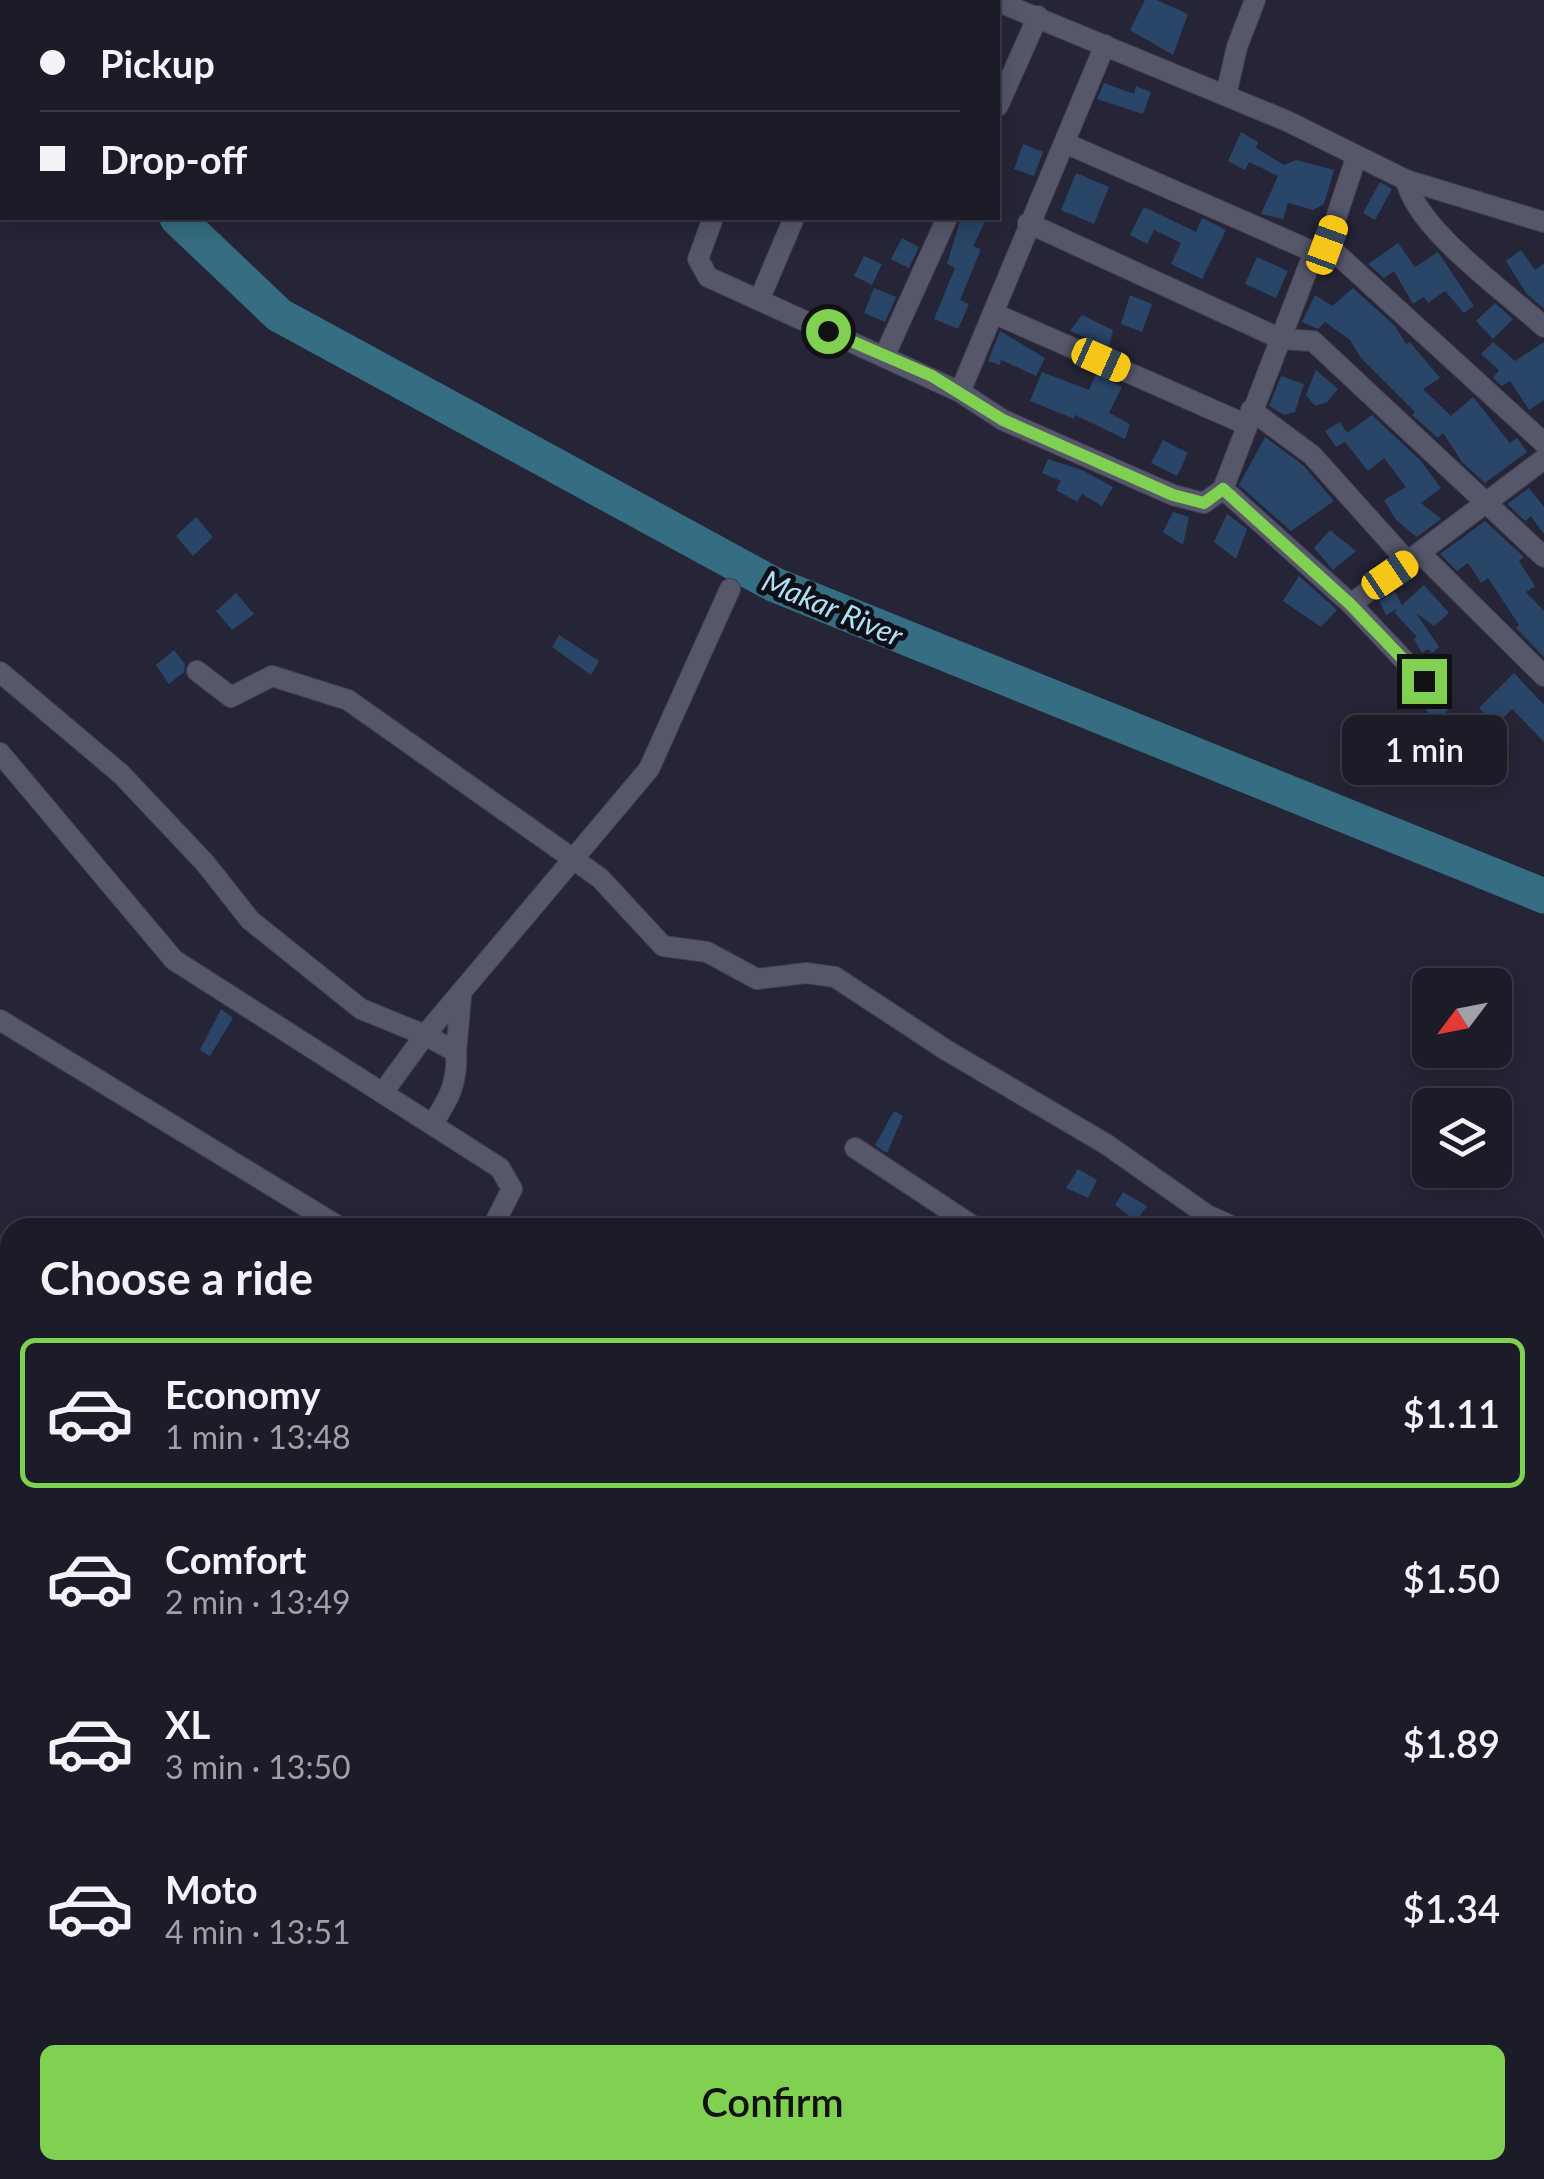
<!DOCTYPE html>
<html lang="en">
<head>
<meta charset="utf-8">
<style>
  body { margin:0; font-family:Lato,sans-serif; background:#252531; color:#f1f3f6; height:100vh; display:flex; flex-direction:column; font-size:38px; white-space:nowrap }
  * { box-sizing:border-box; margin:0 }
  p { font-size:32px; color:#a0a1a8 }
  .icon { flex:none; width:55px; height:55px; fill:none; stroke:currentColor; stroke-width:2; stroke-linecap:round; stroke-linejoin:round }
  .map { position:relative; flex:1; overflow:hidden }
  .panel { position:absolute; left:0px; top:1218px; width:1545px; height:962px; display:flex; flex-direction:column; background:#1c1c29; border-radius:30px 30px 0 0; box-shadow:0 5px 25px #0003,0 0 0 2px #3a3a46 }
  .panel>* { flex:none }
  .banner { position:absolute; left:0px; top:0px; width:1000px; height:220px; box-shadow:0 5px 25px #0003,0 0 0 2px #3a3a46; display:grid; align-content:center; height:220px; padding:0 40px; background:#1c1c29 }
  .needle { width:65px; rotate:238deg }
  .tools { position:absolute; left:1412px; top:968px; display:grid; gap:20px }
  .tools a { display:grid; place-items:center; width:100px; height:100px; border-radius:15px; background:#1c1c29; box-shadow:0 5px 25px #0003,0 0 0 2px #3a3a46; font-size:50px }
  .end { position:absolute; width:45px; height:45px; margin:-22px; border:12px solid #80d051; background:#111; box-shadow:0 0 0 5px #111 }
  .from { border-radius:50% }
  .bubble { position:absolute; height:70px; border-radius:15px; background:#1c1c29; box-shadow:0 5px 25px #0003,0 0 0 2px #3a3a46; font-size:32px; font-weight:600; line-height:70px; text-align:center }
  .car { position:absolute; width:30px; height:60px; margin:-30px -15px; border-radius:12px; box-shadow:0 0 8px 2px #0007; background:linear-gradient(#f5c518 24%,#345 0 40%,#f5c518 0 76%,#345 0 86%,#f5c518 0) }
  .banner b { display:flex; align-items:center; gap:35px; height:95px; font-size:38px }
  .banner b+b { border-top:2px solid #3a3a46 }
  .banner i { width:25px; height:25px; background:#f1f3f6 }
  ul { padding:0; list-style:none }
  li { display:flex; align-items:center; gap:30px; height:150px; margin:0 20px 15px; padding:0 20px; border:5px solid transparent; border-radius:15px }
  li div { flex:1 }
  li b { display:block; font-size:38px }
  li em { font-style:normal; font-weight:600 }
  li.selected { border-color:#80d051 }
  li>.icon { width:90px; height:90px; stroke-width:1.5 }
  h2 { padding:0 40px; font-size:45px; line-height:120px }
  .action { display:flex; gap:20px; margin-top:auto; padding:20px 40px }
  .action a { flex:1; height:115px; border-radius:15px; background:#80d051; color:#111; font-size:40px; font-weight:600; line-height:115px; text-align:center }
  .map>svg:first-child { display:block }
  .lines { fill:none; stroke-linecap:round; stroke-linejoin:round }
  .river { stroke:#356d82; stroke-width:35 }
  .building { fill:#294567 }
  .lane-casing { stroke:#414150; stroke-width:12 }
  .street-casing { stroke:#414150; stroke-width:22 }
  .path { stroke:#5c5d6d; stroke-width:4; stroke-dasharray:5 8; stroke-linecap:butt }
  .lane { stroke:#57576c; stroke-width:10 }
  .street { stroke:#57576c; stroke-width:20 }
  .route { stroke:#80d051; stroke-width:12 }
  .labels { text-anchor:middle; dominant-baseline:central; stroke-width:10; stroke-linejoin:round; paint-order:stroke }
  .water-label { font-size:30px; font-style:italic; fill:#afe1f6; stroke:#0f0f17 }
</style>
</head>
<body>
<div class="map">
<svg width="1544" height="2179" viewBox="0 0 1544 2179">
  <rect width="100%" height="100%" fill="#252537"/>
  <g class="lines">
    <g class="river">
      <polyline points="72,0 72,2"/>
      <polyline points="177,218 279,315 773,584 1544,896"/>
    </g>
  </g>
  <g class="building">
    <polygon points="1145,0 1157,0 1188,14 1173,55 1130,30"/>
    <polygon points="1104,83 1134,94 1136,86 1151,92 1143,114 1097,99"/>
    <polygon points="1241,132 1258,142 1256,148 1284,165 1296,160 1334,170 1324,204 1313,210 1288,203 1283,219 1261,214 1278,176 1249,162 1245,170 1228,161"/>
    <polygon points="1023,144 1043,152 1034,176 1014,169"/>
    <polygon points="1076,173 1109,187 1094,224 1061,210"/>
    <polygon points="1380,182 1392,189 1375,220 1363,213"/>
    <polygon points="1144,207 1196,232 1202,218 1226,230 1202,279 1171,264 1181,243 1154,230 1147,244 1130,235"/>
    <polygon points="961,218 987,218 973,246 981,249 960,300 969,304 958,329 934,319 955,268 947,264"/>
    <polygon points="902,238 919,247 909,268 891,259"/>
    <polygon points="1398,243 1415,267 1438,252 1474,306 1464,313 1445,291 1428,303 1424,297 1413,304 1394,271 1384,278 1368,264"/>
    <polygon points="1521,250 1535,270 1544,263 1544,309 1526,293 1506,261"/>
    <polygon points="864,256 882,264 872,285 854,276"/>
    <polygon points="1257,257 1288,271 1276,298 1245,284"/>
    <polygon points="874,288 896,297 885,322 864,313"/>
    <polygon points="1353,288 1395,326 1406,344 1410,342 1440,378 1423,389 1451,416 1473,397 1510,443 1517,438 1527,452 1485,483 1462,462 1443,433 1438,438 1412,415 1415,412 1361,358 1350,340 1325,322 1318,329 1302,322 1315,295 1332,306"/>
    <polygon points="1130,295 1152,304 1142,332 1121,324"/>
    <polygon points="1495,303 1513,319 1493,339 1476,321"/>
    <polygon points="1082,315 1113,330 1109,347 1070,331"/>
    <polygon points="1000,331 1045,358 1036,376 1001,360 1000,365 988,361"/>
    <polygon points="1493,342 1515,361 1544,342 1544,400 1529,410 1510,381 1502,386 1493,378 1499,370 1481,354"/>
    <polygon points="1316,370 1338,389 1327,402 1315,406 1306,395"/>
    <polygon points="1042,372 1089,390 1096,374 1122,387 1109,413 1130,424 1125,439 1075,415 1074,419 1030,401"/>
    <polygon points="1281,376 1304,384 1295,412 1284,415 1269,406"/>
    <polygon points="1372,415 1421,461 1441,488 1421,503 1441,519 1417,537 1396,520 1384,500 1406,487 1384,458 1368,471 1345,442 1336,447 1325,431 1340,422 1347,433"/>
    <polygon points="1265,437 1303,465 1334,501 1291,531 1239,485"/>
    <polygon points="1163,440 1188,453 1177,476 1151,463"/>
    <polygon points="1048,459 1082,470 1113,487 1102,506 1082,494 1077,502 1056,490 1061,481 1042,473"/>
    <polygon points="1529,488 1544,507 1544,534 1531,516 1525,521 1507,504"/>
    <polygon points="1173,512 1189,517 1183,545 1163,532"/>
    <polygon points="1227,514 1247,529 1236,559 1214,542"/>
    <polygon points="196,517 213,537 193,556 176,536"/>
    <polygon points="1485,521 1524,557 1519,561 1535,586 1526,592 1544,611 1544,657 1516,628 1519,625 1488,578 1481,583 1468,563 1457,571 1440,554"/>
    <polygon points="1330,530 1356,551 1333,570 1314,548"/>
    <polygon points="1299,576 1337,610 1321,627 1283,601"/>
    <polygon points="1424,585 1449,613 1434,626 1416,613 1439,647 1432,653 1428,649 1422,653 1414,639 1417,637 1394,612 1399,608 1386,615 1379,601 1395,592 1402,605"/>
    <polygon points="236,593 254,614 232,630 216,611"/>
    <polygon points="559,635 599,661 591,675 552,647"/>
    <polygon points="174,650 185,664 184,672 169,684 156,665"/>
    <polygon points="1514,673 1544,705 1544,742 1512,709 1496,725 1479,708"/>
    <polygon points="1435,689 1452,704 1438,725 1418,699"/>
    <polygon points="221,1009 233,1018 210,1056 200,1050"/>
    <polygon points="894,1111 903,1116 887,1153 875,1145"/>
    <polygon points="1078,1169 1097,1180 1088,1198 1066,1188"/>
    <polygon points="1123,1192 1147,1206 1136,1221 1115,1205"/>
  </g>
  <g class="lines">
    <defs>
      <polyline id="lane" points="1535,2046 1544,2050"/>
      <g id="street">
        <path d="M 994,0 L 1287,121 L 1406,180 C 1416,229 1506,292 1544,327"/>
        <polyline points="483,2 484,0"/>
        <polyline points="641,2 642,0"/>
        <polyline points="725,2 726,0"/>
        <polyline points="805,2 806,0"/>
        <polyline points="881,2 882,0"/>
        <polyline points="963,2 964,0"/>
        <polyline points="1105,45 960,392 1003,420 1173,495 1204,503 1223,489 1314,252 1327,245 1356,158"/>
        <polyline points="1226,95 1237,47 1255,0"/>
        <polyline points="998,106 1038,16"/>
        <polyline points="1065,143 1314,252"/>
        <polyline points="1406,180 1544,222"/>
        <polyline points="713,218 698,259 708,277 884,357"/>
        <polyline points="947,218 884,357 960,392"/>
        <polyline points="1028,223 1281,339 1313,341 1544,557"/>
        <polyline points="1327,245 1544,443"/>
        <polyline points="760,298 794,218"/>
        <polyline points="993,313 1245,424"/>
        <polyline points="1251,410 1312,455 1408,562"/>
        <polyline points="1223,489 1351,604"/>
        <polyline points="1420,553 1544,676"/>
        <polyline points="197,671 231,697 272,676 348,700 600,878 663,946 707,952 757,979 806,973 835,977 946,1050 1106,1144 1207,1215 1236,1228"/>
        <polyline points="0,672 121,774 205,863 250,920 361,1009 425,1035 649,769 730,589"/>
        <polyline points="1424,681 1351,604 1544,459"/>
        <polyline points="0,753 174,960 500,1168 512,1189 492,1228"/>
        <polyline points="0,1020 341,1228"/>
        <polyline points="456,1052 461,997"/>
        <path d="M 384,1091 L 425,1035 L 456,1052 C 458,1082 449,1099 433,1123"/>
        <polyline points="855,1148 976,1228"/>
        <polyline points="1535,1408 1544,1413"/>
        <polyline points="0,1436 10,1429"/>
        <polyline points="0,1771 10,1765"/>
        <polyline points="0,2134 10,2128"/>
        <polyline points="1535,2156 1544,2160"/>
        <polyline points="101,2170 107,2179"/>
        <polyline points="122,2179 138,2170"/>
        <polyline points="311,2179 325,2170"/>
      </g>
    </defs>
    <use href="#lane" class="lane-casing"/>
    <use href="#street" class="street-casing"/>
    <polyline class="path" points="0,1276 10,1282"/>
    <use href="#lane" class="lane"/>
    <use href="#street" class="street"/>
  </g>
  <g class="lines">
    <polyline class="route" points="828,331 932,376 1003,420 1173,495 1204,503 1223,489 1350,604 1424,681"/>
  </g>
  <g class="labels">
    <g class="water-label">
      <text transform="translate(833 607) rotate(23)">Makar River</text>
    </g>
  </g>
</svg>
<div class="tools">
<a><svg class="needle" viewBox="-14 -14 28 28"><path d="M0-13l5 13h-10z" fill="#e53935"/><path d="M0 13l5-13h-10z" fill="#a0a1a8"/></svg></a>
<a><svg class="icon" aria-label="layers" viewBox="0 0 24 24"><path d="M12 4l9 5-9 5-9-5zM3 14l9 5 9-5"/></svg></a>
</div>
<i class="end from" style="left:828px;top:331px"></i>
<i class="end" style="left:1424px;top:681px"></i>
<div class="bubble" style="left:1342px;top:715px;width:165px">1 min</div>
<i class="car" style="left:1327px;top:245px;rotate:20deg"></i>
<i class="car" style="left:1101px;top:360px;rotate:114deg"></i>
<i class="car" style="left:1390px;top:575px;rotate:56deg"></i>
<div class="banner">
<b><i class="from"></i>Pickup</b>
<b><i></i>Drop-off</b>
</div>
<section class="panel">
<h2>Choose a ride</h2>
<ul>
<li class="selected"><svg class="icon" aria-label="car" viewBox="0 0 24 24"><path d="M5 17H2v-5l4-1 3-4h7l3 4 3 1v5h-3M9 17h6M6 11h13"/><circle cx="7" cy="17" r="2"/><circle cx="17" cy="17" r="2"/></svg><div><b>Economy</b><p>1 min · 13:48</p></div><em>$1.11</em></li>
<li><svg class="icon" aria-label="car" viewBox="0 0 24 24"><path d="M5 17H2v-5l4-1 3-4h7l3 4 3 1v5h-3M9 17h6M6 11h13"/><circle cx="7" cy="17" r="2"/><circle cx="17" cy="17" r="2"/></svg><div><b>Comfort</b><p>2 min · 13:49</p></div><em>$1.50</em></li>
<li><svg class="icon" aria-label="car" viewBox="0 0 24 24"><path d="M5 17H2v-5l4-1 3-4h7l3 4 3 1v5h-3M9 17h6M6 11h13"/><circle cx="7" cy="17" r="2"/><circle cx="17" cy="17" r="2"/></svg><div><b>XL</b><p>3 min · 13:50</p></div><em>$1.89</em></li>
<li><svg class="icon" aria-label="car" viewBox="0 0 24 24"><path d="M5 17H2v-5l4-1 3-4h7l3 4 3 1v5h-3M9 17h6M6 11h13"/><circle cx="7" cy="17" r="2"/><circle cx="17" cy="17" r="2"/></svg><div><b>Moto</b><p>4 min · 13:51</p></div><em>$1.34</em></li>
</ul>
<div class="action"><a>Confirm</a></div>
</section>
</div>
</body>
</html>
